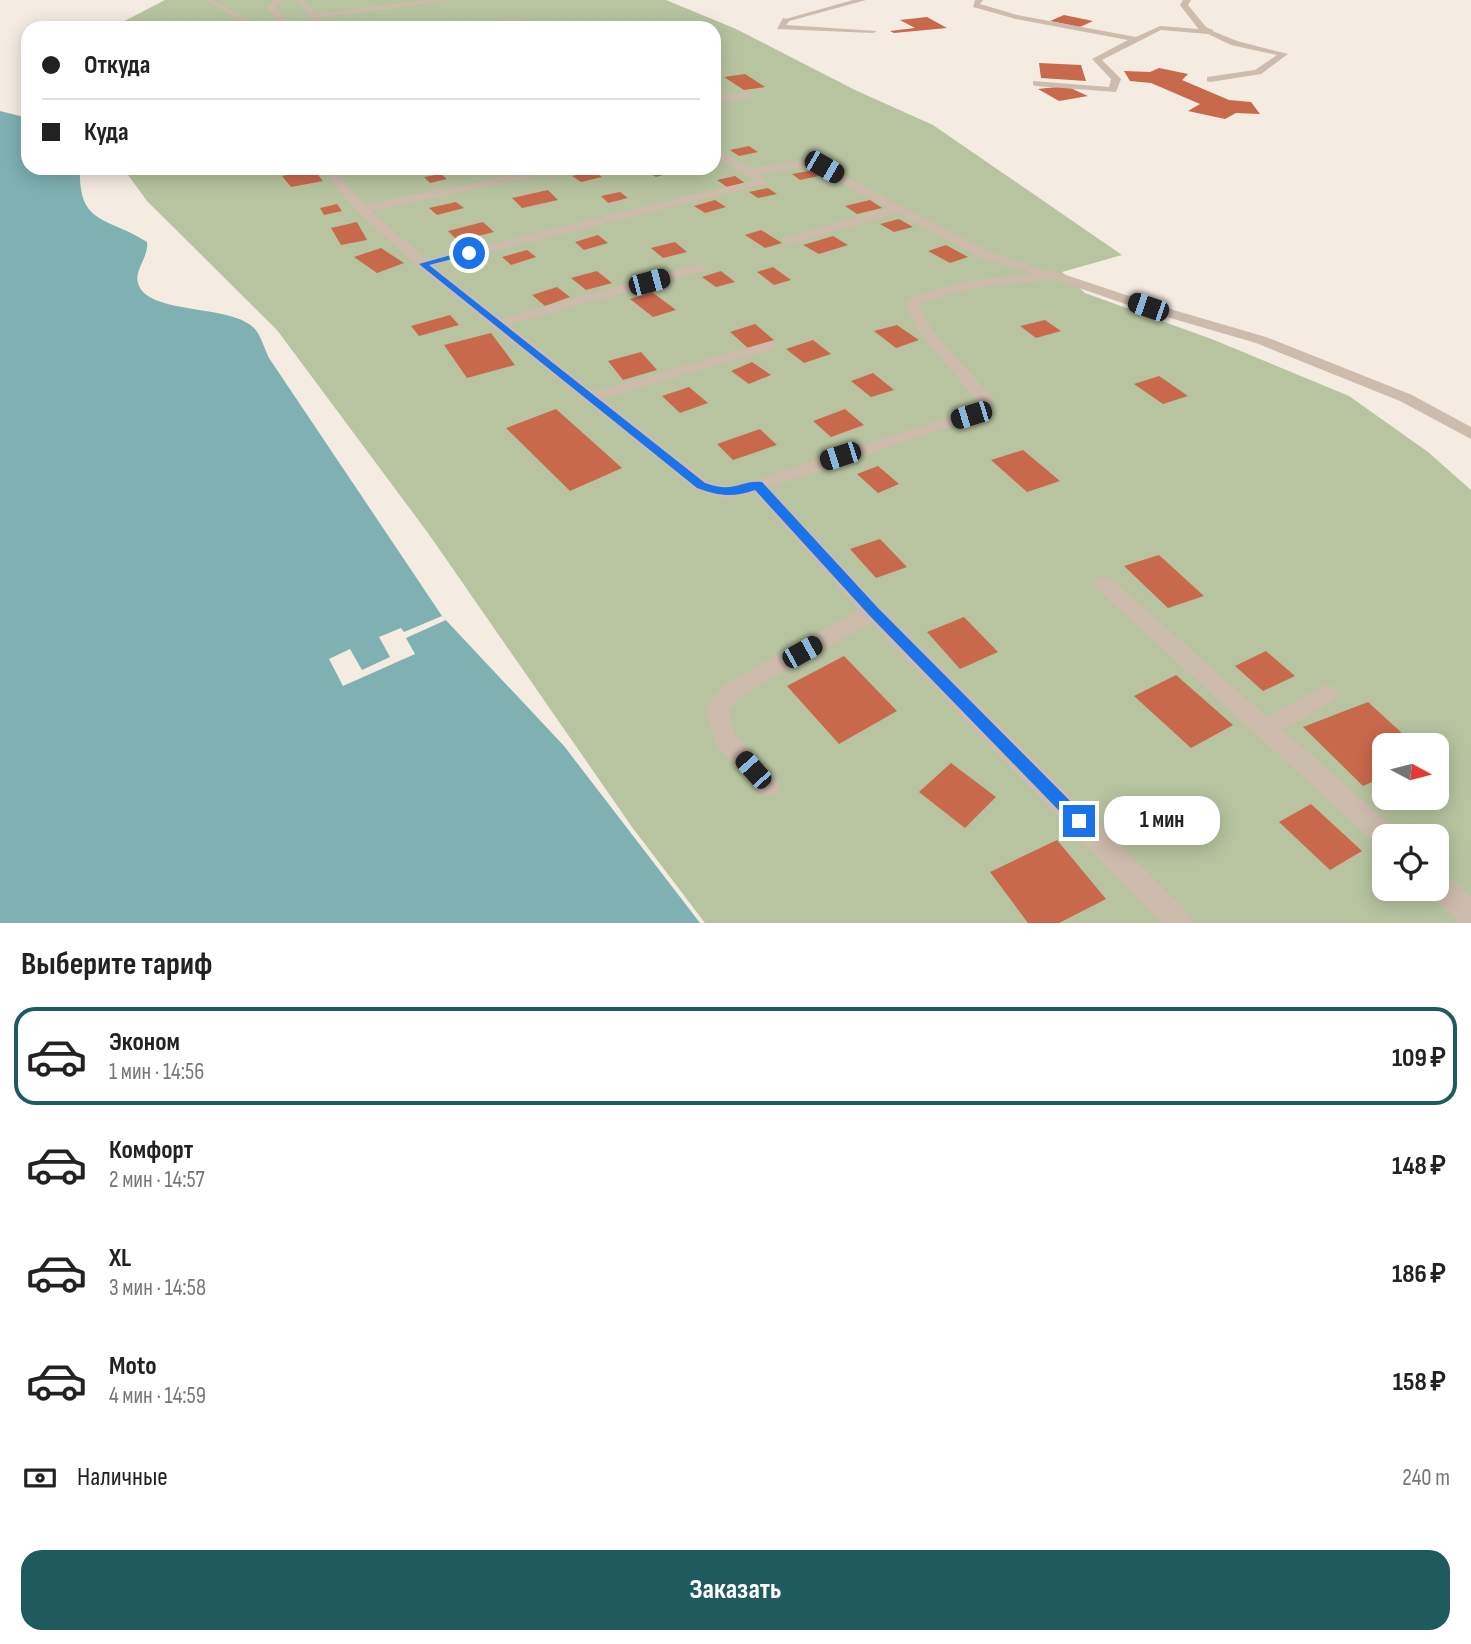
<!DOCTYPE html>
<html lang="ru">
<head>
<meta charset="utf-8">
<style>
  body { margin:0; font-family:"Sofia Sans Condensed",sans-serif; background:#f6f6f6; color:#222; height:100vh; display:flex; flex-direction:column; font-size:26px; white-space:nowrap }
  * { box-sizing:border-box; margin:0 }
  p { font-size:23px; color:#767676 }
  .icon { flex:none; width:38px; height:38px; fill:none; stroke:currentColor; stroke-width:2; stroke-linecap:round; stroke-linejoin:round }
  .map { position:relative; height:923px; overflow:hidden }
  .details { display:flex; flex-direction:column; background:#fff; flex:1 }
  .details>* { flex:none }
  .top-card { position:absolute; left:21px; top:21px; width:700px; height:154px; border-radius:21px; box-shadow:0 4px 18px #0003; display:grid; align-content:center; height:154px; padding:0 21px; background:#fff }
  .needle { width:46px; rotate:97deg }
  .fabs { position:absolute; left:1372px; top:733px; display:grid; gap:14px }
  .fabs a { display:grid; place-items:center; width:77px; height:77px; border-radius:14px; background:#fff; box-shadow:0 4px 18px #0003; font-size:35px }
  .end { position:absolute; width:32px; height:32px; margin:-16px; border:9px solid #1a73e8; background:#fff; box-shadow:0 0 0 4px #fff }
  .from { border-radius:50% }
  .bubble { position:absolute; height:49px; border-radius:21px; background:#fff; box-shadow:0 4px 18px #0003; font-size:23px; font-weight:700; line-height:49px; text-align:center }
  .car { position:absolute; width:21px; height:42px; margin:-21px -10px; border-radius:9px; box-shadow:0 0 5px 2px #0007; background:linear-gradient(#222 24%,#8ab4d8 0 40%,#222 0 76%,#8ab4d8 0 86%,#222 0) }
  .top-card b { display:flex; align-items:center; gap:24px; height:66px; font-size:26px }
  .top-card b+b { border-top:2px solid #e0e0e0 }
  .top-card i { width:18px; height:18px; background:#222 }
  ul { padding:0; list-style:none }
  li { display:flex; align-items:center; gap:21px; height:98px; margin:0 14px 10px; padding:0 7px; border:4px solid transparent; border-radius:21px }
  li div { flex:1 }
  li b { display:block; font-size:26px }
  li em { font-style:normal; font-weight:700 }
  li.current { border-color:#1f5a5e }
  li>.icon { width:63px; height:63px; stroke-width:1.5 }
  h2 { padding:0 21px; font-size:32px; line-height:84px }
  .pay { display:flex; align-items:center; gap:18px; height:77px; padding:0 21px; font-size:26px }
  .pay p { margin-inline-start:auto }
  .cta { display:flex; gap:14px; margin-top:auto; padding:14px 21px }
  .cta a { flex:1; height:80px; border-radius:21px; background:#1f5a5e; color:#fff; font-size:28px; font-weight:700; line-height:80px; text-align:center }
  .map>svg:first-child { display:block }
  .green { fill:#b8c4a0; fill-rule:evenodd }
  .water { fill:#7fb0b2 }
  .pier { fill:#f4ebe1 }
  .building { fill:#c8694b }
  .lines { fill:none; stroke-linecap:round; stroke-linejoin:round }
  .service { fill:#cdbbac; fill-rule:evenodd }
  .minor { fill:#cdbbac; fill-rule:evenodd }
  .route { fill:#1a73e8 }
</style>
</head>
<body>
<div class="map">
<svg width="1471" height="923" viewBox="0 0 1471 923">
  <rect width="100%" height="100%" fill="#f4ebe1"/>
  <path class="green" d="M 165,0 L 666,0 L 736,29 L 855,90 L 933,125 L 1122,255 L 1062,272 L 1085,293 L 1214,340 L 1349,396 L 1428,452 L 1471,490 L 1471,923 L 705,923 L 632,827 L 428,533 L 277,330 L 147,201 L 123,168 L 714,168 L 714,28 L 111,28 ZM 1384,746 L 1437,746 L 1437,798 L 1384,798 ZM 1384,836 L 1437,836 L 1437,889 L 1384,889 Z"/>
  <path class="water" d="M 0,111 L 28,118 L 28,168 L 80,168 C 78,226 107,216 147,242 C 149,257 134,270 138,283 C 147,316 232,303 255,329 C 261,336 265,350 269,358 L 442,616 L 564,746 L 700,923 L 0,923 Z"/>
  <polygon class="pier" points="442,616 446,620 406,638 415,654 343,686 329,659 350,649 362,670 390,657 379,637 401,628 404,632"/>
  <g class="building">
    <polygon points="1064,15 1093,21 1080,27 1050,21"/>
    <polygon points="927,17 947,28 894,33 890,31 915,28 900,20"/>
    <polygon points="1039,63 1081,65 1086,81 1041,78"/>
    <polygon points="1159,68 1188,74 1182,80 1229,100 1251,102 1260,114 1236,113 1225,119 1188,111 1200,104 1151,83 1130,81 1124,71 1150,72"/>
    <polygon points="745,74 765,87 744,90 724,77"/>
    <polygon points="1066,86 1088,96 1059,101 1038,89"/>
    <polygon points="749,146 758,152 739,156 730,150"/>
    <polygon points="661,168 670,173 656,177 646,171"/>
    <polygon points="314,170 323,181 291,187 282,176"/>
    <polygon points="815,170 823,175 800,180 792,174"/>
    <polygon points="593,171 602,177 581,182 572,176"/>
    <polygon points="441,174 447,179 430,183 424,177"/>
    <polygon points="735,176 745,183 727,187 717,180"/>
    <polygon points="768,188 777,194 758,198 749,192"/>
    <polygon points="548,190 558,200 522,208 512,198"/>
    <polygon points="620,192 628,198 608,203 601,196"/>
    <polygon points="715,200 726,207 705,213 694,206"/>
    <polygon points="870,200 882,208 857,214 845,206"/>
    <polygon points="456,202 464,208 437,215 429,208"/>
    <polygon points="337,204 342,211 324,215 320,208"/>
    <polygon points="899,219 913,227 894,232 880,224"/>
    <polygon points="357,222 367,240 341,245 331,228"/>
    <polygon points="483,222 494,232 458,241 448,231"/>
    <polygon points="761,230 782,243 765,248 745,235"/>
    <polygon points="598,235 608,243 584,250 575,242"/>
    <polygon points="833,236 848,245 819,254 803,245"/>
    <polygon points="675,242 687,252 663,258 651,248"/>
    <polygon points="946,245 968,257 950,263 928,251"/>
    <polygon points="381,248 404,263 377,273 354,257"/>
    <polygon points="527,250 536,257 511,265 502,257"/>
    <polygon points="773,267 791,280 774,285 757,272"/>
    <polygon points="597,271 612,283 586,290 571,278"/>
    <polygon points="721,271 735,282 716,287 702,277"/>
    <polygon points="557,287 570,297 545,306 532,295"/>
    <polygon points="652,292 676,310 653,317 630,299"/>
    <polygon points="450,315 459,325 419,336 411,326"/>
    <polygon points="1045,320 1061,331 1036,338 1020,326"/>
    <polygon points="755,324 774,340 748,348 730,332"/>
    <polygon points="897,325 919,340 896,348 874,331"/>
    <polygon points="491,333 515,365 467,378 444,345"/>
    <polygon points="813,340 831,354 804,363 786,349"/>
    <polygon points="641,352 657,370 623,380 608,361"/>
    <polygon points="752,362 771,375 749,384 731,371"/>
    <polygon points="873,373 894,390 871,397 851,381"/>
    <polygon points="1159,376 1188,396 1163,404 1134,384"/>
    <polygon points="689,387 708,403 680,413 662,396"/>
    <polygon points="556,409 622,468 570,491 506,428"/>
    <polygon points="845,409 864,425 831,437 813,421"/>
    <polygon points="760,429 777,445 733,460 717,444"/>
    <polygon points="1023,450 1060,481 1027,492 991,460"/>
    <polygon points="878,466 899,484 878,493 857,474"/>
    <polygon points="880,539 907,567 876,578 850,549"/>
    <polygon points="1159,555 1204,596 1168,608 1124,566"/>
    <polygon points="964,617 998,652 960,669 927,632"/>
    <polygon points="1266,651 1295,676 1263,691 1235,666"/>
    <polygon points="844,656 897,711 839,744 787,686"/>
    <polygon points="1176,675 1233,725 1191,748 1134,696"/>
    <polygon points="1368,702 1416,746 1384,746 1384,777 1363,786 1303,727"/>
    <polygon points="951,763 996,797 965,828 919,792"/>
    <polygon points="1311,804 1362,851 1330,870 1279,822"/>
    <polygon points="1057,840 1106,899 1059,923 1028,923 990,872"/>
  </g>
  <g class="lines">
    <g class="service">
      <polygon points="205,0 214,0 264,28 254,28"/>
      <polygon points="274,0 283,0 274,6 294,28 286,28 267,8"/>
      <polygon points="291,0 304,0 316,14 428,0 450,0 319,18 328,28 320,28 298,2"/>
      <polygon points="975,0 983,0 980,4 1017,15 1136,37 1160,26 1210,30 1237,41 1288,54 1261,74 1210,82 1207,81 1207,77 1255,70 1277,55 1231,45 1208,34 1161,30 1102,60 1121,79 1116,92 1036,86 1033,85 1033,81 1109,87 1111,79 1092,59 1128,40 1016,19 973,7"/>
      <polygon points="521,18 518,22 462,28 466,26"/>
      <polygon points="783,18 790,20 786,25 877,31 873,33 777,29"/>
      <polygon points="748,92 753,95 751,97 714,104 714,98"/>
      <polygon points="714,148 750,168 814,160 992,253 1061,275 1054,279 982,259 897,213 791,244 783,244 783,238 888,208 808,166 759,174 767,182 765,184 423,268 416,264 423,260 755,180 714,156"/>
      <polygon points="549,168 572,168 362,213 356,209 362,205"/>
      <polygon points="699,264 704,265 704,271 500,327 493,323 495,320"/>
      <polygon points="771,341 776,342 778,345 776,348 594,401 582,401 580,398 582,395"/>
      <polygon points="757,479 763,481 880,607 1190,914 1194,923 1161,923 871,623 738,698 729,710 734,732 780,786 777,793 768,796 759,793 715,743 706,709 722,686 859,610 751,489 748,485"/>
      <polygon points="1104,577 1111,579 1267,717 1319,688 1327,685 1335,688 1338,694 1335,700 1283,730 1394,828 1398,836 1384,836 1384,847 1376,844 1097,589 1094,584 1097,579"/>
      <polygon points="1437,871 1446,874 1471,897 1471,923 1460,923 1428,892 1426,889 1437,889"/>
    </g>
    <g class="minor">
      <polygon points="853,0 866,0 786,22 782,20"/>
      <polygon points="1183,0 1191,0 1188,5 1206,27 1213,30 1213,34 1200,31 1180,5"/>
      <path d="M 320,168 L 332,168 L 366,206 L 428,261 L 707,481 L 722,486 L 736,486 L 965,412 L 978,402 L 921,335 L 905,306 L 913,296 L 968,281 L 1054,271 L 1153,304 L 1266,337 L 1412,395 L 1471,427 L 1471,439 L 1400,401 L 1256,343 L 1143,310 L 1053,279 L 969,289 L 923,302 L 919,306 C 936,344 972,369 995,403 L 977,418 L 743,496 L 720,498 L 695,489 L 418,267 L 358,212 Z"/>
    </g>
  </g>
  <path class="route" d="M 469,250 L 472,254 L 429,265 L 705,483 C 736,494 739,480 762,482 L 878,608 L 1085,816 L 1085,826 L 1074,826 L 869,615 L 755,490 C 733,498 719,496 697,488 L 419,264 Z"/>
</svg>
<div class="fabs">
<a><svg class="needle" viewBox="-14 -14 28 28"><path d="M0-13l5 13h-10z" fill="#e53935"/><path d="M0 13l5-13h-10z" fill="#767676"/></svg></a>
<a><svg class="icon" aria-label="locate" viewBox="0 0 24 24"><circle cx="12" cy="12" r="6"/><path d="M12 2v4M12 18v4M2 12h4M18 12h4"/></svg></a>
</div>
<i class="end from" style="left:469px;top:253px"></i>
<i class="end" style="left:1079px;top:821px"></i>
<div class="bubble" style="left:1104px;top:796px;width:116px">1 мин</div>
<i class="car" style="left:824px;top:167px;rotate:120deg"></i>
<i class="car" style="left:649px;top:282px;rotate:75deg"></i>
<i class="car" style="left:1148px;top:307px;rotate:289deg"></i>
<i class="car" style="left:971px;top:415px;rotate:253deg"></i>
<i class="car" style="left:840px;top:456px;rotate:252deg"></i>
<i class="car" style="left:802px;top:652px;rotate:61deg"></i>
<i class="car" style="left:753px;top:770px;rotate:318deg"></i>
<div class="top-card">
<b><i class="from"></i>Откуда</b>
<b><i></i>Куда</b>
</div>
</div>
<section class="details">
<h2>Выберите тариф</h2>
<ul>
<li class="current"><svg class="icon" aria-label="car" viewBox="0 0 24 24"><path d="M5 17H2v-5l4-1 3-4h7l3 4 3 1v5h-3M9 17h6M6 11h13"/><circle cx="7" cy="17" r="2"/><circle cx="17" cy="17" r="2"/></svg><div><b>Эконом</b><p>1 мин · 14:56</p></div><em>109 ₽</em></li>
<li><svg class="icon" aria-label="car" viewBox="0 0 24 24"><path d="M5 17H2v-5l4-1 3-4h7l3 4 3 1v5h-3M9 17h6M6 11h13"/><circle cx="7" cy="17" r="2"/><circle cx="17" cy="17" r="2"/></svg><div><b>Комфорт</b><p>2 мин · 14:57</p></div><em>148 ₽</em></li>
<li><svg class="icon" aria-label="car" viewBox="0 0 24 24"><path d="M5 17H2v-5l4-1 3-4h7l3 4 3 1v5h-3M9 17h6M6 11h13"/><circle cx="7" cy="17" r="2"/><circle cx="17" cy="17" r="2"/></svg><div><b>XL</b><p>3 мин · 14:58</p></div><em>186 ₽</em></li>
<li><svg class="icon" aria-label="car" viewBox="0 0 24 24"><path d="M5 17H2v-5l4-1 3-4h7l3 4 3 1v5h-3M9 17h6M6 11h13"/><circle cx="7" cy="17" r="2"/><circle cx="17" cy="17" r="2"/></svg><div><b>Moto</b><p>4 мин · 14:59</p></div><em>158 ₽</em></li>
</ul>
<div class="pay"><svg class="icon" aria-label="cash" viewBox="0 0 24 24"><path d="M3 7h18v10H3z"/><circle cx="12" cy="12" r="2"/></svg>Наличные<p>240 m</p></div>
<div class="cta"><a>Заказать</a></div>
</section>
</body>
</html>
